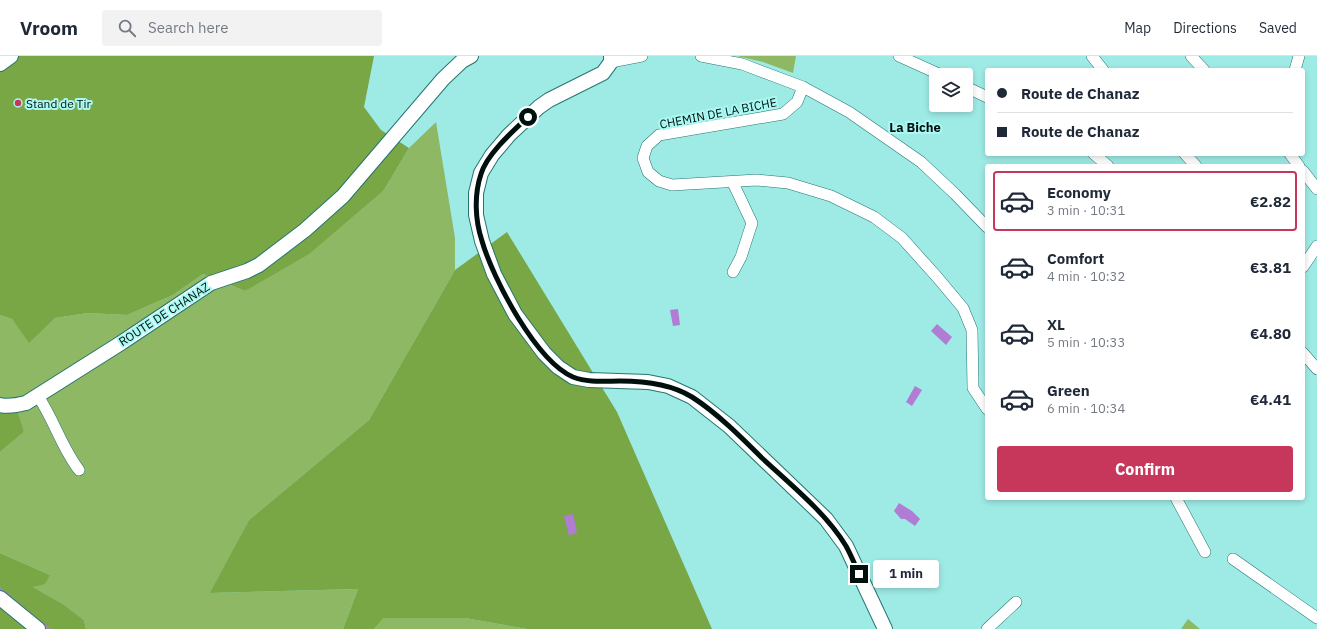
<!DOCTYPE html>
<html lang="en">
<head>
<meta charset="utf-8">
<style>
  body { margin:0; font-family:"IBM Plex Sans",sans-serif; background:#f2f2f3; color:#1f2937; height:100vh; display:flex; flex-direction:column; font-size:15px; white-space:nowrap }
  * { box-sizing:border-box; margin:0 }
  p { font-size:13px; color:#747a83 }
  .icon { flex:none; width:22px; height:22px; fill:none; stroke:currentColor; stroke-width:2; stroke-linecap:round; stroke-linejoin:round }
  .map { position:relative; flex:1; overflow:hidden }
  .drawer { position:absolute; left:985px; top:108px; width:320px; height:336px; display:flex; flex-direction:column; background:#fff; border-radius:4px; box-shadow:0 2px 6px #0003 }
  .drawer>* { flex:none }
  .hud { position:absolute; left:985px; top:12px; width:320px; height:88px; border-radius:4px; box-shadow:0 2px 6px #0003; display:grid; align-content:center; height:88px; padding:0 12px; background:#fff }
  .buttons { position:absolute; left:929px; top:12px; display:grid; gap:8px }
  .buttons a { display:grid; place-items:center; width:44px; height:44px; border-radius:4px; background:#fff; box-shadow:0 2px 6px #0003; font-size:20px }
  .end { position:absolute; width:18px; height:18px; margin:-9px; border:5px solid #00100f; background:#fff; box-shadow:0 0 0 2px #fff }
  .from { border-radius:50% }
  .bubble { position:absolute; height:28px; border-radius:4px; background:#fff; box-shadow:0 2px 6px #0003; font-size:13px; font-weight:800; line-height:28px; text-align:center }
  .hud b { display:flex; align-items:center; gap:14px; height:38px; font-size:15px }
  .hud b+b { border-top:1px solid #e0e1e3 }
  .hud i { width:10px; height:10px; background:#1f2937 }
  ul { padding:7px 0 0; list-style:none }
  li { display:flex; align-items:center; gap:12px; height:60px; margin:0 8px 6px; padding:0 4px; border:2px solid transparent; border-radius:4px }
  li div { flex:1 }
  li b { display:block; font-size:15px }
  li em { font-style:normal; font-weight:800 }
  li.active { border-color:#c7375c }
  li>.icon { width:36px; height:36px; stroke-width:1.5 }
  .button { display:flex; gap:8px; margin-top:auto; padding:8px 12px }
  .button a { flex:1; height:46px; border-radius:4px; background:#c7375c; color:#fff; font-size:16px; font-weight:800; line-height:46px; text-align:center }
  header { display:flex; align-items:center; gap:24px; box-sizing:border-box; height:56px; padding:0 20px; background:#fff; border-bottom:1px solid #e0e1e3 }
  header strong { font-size:19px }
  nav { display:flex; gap:22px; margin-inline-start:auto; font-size:14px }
  .search { width:280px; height:36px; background:#f2f2f3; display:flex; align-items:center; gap:10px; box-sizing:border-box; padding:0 14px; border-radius:4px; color:#747a83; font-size:15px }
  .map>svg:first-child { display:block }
  .green { fill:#8eb863 }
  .forest { fill:#79a745 }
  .water { fill:#b07cd4 }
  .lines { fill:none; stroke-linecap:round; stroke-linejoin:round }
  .minor-casing { stroke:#257571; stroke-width:12 }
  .tertiary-casing { stroke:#257571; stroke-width:16 }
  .minor { stroke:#fff; stroke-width:11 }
  .tertiary { stroke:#fff; stroke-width:14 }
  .route { stroke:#00100f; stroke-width:5 }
  .poi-dot { fill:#c7375c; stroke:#abf9f3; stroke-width:1.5 }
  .labels { text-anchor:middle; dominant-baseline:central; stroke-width:4; stroke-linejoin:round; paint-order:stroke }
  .poi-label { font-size:12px; fill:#00100f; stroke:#abf9f3; text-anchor:start }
  .street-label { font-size:12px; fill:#00100f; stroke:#abf9f3 }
  .neighbourhood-label { font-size:13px; font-weight:bold; fill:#00100f; stroke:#abf9f3 }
</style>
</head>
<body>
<header>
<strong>Vroom</strong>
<div class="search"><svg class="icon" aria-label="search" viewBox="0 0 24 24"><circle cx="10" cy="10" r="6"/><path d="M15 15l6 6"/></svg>Search here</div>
<nav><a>Map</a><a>Directions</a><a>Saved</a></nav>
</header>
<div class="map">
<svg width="1317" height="573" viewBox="0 0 1317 573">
  <rect width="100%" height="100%" fill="#9eebe6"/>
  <g class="green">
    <polygon points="737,0 796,0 793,17 763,6"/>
    <polygon points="436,66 455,182 455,214 369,364 249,464 211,537 358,533 343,573 86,573 84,564 63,548 33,531 50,519 0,497 0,396 24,376 17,357 0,357 0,259 12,263 29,286 55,262 88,257 127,259 173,239 203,218 245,235 384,134 409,92"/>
    <polygon points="384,562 465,562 527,573 374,573"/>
    <polygon points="1188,563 1200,573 1181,573"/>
  </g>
  <g class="forest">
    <polygon points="12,0 374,0 364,51 381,74 409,92 384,134 309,198 245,235 203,218 173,239 127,259 88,257 55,262 29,287 12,263 0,259 0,9"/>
    <polygon points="507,176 617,356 712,573 527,573 465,562 384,562 374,573 343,573 358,533 210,537 249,464 369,364 455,214"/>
    <polygon points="0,357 18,357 24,376 0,396"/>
    <polygon points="0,497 50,519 45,528 33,531 63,548 84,564 86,573 0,573"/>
  </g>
  <g class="water">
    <polygon points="678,253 680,269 673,270 670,254"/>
    <polygon points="937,268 952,281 946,289 931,275"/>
    <polygon points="915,330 922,334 912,350 906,346"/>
    <polygon points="899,447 912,455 920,463 915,470 905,463 901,463 894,455"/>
    <polygon points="573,458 577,476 569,480 564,460"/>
    <polygon points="0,531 49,572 52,573 47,573 0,534"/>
  </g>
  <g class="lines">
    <defs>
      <g id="minor">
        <polyline points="701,0 742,8 803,31 849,56 921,106 955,138 987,171"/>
        <polyline points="899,0 941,19"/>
        <polyline points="1092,0 1103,14"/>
        <polyline points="1191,0 1204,14"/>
        <polyline points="611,6 642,0"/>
        <polyline points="1295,14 1299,0"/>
        <polyline points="803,31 797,46 783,58 659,79 647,90 643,102 648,116 659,125 672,129 757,124 788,127 831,140 874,161 902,182 937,221 963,252 972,274 973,332 987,353"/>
        <polyline points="966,31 987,41"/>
        <polyline points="1094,98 1108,110"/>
        <polyline points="1185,98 1196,110"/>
        <polyline points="1290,98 1299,110"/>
        <polyline points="1303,115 1317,133"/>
        <polyline points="1303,211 1317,190"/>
        <polyline points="733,216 741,201 752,167 733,127"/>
        <polyline points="1303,297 1317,313"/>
        <path d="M 38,340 C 54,364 62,392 79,414"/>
        <polyline points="1176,442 1205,496"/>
        <polyline points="1233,503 1317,562"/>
        <polyline points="987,573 1016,546"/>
      </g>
      <g id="tertiary">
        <polyline points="611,0 611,6 603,17 549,44 539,51 509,79 492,99 481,117 476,137 476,159 482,185 494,218 515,258 544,297 558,311 573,321 589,324 648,326 668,330 692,341 729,370 826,463 846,490 885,573"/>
        <polyline points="0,8 11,0"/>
        <path d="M 0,349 C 9,351 18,349 26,347 L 121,287 L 211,227 L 247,215 L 259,209 L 305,174 L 343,140 L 443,23 L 462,5 L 471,0"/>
        <polyline points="0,542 38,573"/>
      </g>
    </defs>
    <use href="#minor" class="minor-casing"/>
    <use href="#tertiary" class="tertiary-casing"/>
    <use href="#minor" class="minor"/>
    <use href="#tertiary" class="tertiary"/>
  </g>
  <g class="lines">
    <path class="route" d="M 528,61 C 513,75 487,98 481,118 C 474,139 475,164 482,185 C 493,223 536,305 573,321 C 588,327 605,325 620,325 C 645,325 671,328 692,341 C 717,357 741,381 762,402 C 790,428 826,457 846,490 C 851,499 855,509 859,518"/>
  </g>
  <circle class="poi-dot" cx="18" cy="47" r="4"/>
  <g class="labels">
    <g class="poi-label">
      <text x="26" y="47">Stand de Tir</text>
    </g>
    <g class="street-label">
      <text transform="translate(718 57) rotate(-11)">CHEMIN DE LA BICHE</text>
      <text transform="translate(164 258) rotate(-33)">ROUTE DE CHANAZ</text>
    </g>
    <g class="neighbourhood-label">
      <text x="915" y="71">La Biche</text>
    </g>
  </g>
</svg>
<div class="buttons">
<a><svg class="icon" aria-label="layers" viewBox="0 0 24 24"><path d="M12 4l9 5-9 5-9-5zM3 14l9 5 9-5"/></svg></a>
</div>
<i class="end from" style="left:528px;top:61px"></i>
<i class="end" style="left:859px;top:518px"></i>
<div class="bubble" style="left:873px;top:504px;width:66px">1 min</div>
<div class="hud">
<b><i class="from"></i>Route de Chanaz</b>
<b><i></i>Route de Chanaz</b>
</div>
<section class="drawer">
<ul>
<li class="active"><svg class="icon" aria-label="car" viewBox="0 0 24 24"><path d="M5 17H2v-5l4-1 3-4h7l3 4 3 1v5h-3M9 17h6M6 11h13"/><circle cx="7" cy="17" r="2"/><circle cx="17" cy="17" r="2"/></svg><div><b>Economy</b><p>3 min · 10:31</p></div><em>€2.82</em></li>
<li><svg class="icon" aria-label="car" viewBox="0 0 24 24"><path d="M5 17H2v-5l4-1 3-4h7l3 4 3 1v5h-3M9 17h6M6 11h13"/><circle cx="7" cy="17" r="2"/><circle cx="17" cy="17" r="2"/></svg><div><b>Comfort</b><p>4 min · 10:32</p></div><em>€3.81</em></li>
<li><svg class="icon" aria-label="car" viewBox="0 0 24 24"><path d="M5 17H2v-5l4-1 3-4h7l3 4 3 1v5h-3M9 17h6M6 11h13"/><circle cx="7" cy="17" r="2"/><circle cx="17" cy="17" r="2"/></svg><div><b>XL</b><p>5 min · 10:33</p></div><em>€4.80</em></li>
<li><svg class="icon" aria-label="car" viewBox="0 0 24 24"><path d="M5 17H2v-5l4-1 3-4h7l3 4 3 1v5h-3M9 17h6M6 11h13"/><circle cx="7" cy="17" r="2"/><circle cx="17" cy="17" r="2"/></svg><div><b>Green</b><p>6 min · 10:34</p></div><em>€4.41</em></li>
</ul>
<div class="button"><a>Confirm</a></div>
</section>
</div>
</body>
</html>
